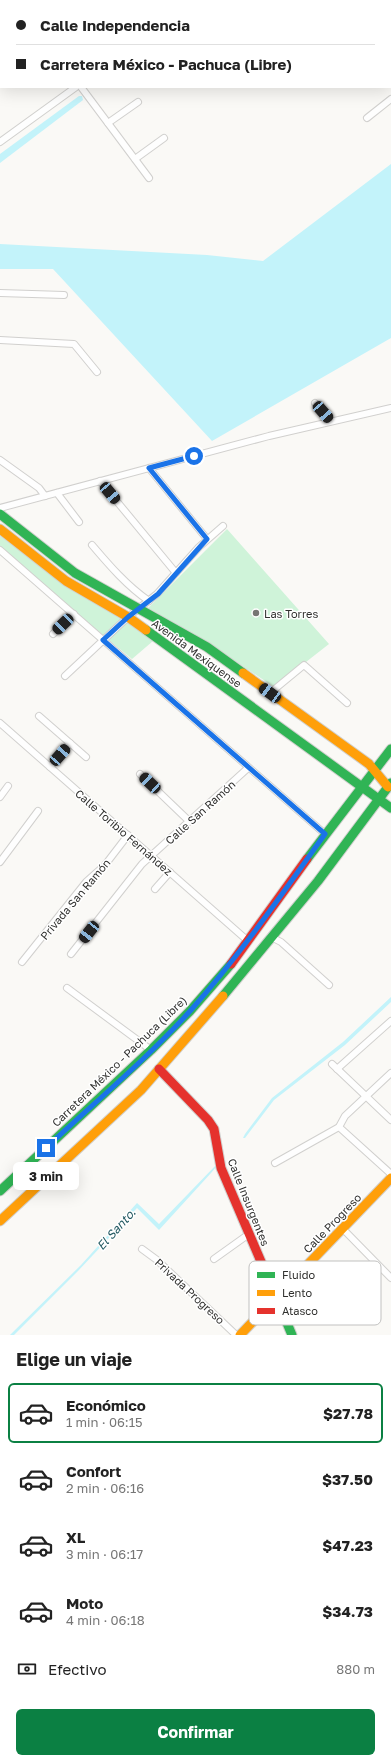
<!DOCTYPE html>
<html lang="es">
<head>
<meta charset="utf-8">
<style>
  body { margin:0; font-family:"Golos Text",sans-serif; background:#f6f6f6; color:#222; height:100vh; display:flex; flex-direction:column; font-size:15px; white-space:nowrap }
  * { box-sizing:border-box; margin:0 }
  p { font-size:13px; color:#767676 }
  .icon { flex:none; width:22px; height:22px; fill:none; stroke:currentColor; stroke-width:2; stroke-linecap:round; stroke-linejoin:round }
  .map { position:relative; height:1335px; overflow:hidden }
  .panel { display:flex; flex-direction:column; background:#fff; flex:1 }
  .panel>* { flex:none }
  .hud { position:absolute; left:0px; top:0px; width:391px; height:88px; box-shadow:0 4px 16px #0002; display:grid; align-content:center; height:88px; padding:0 16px; background:#fff }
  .end { position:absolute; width:18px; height:18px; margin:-9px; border:5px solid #1a73e8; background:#fff; box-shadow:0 0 0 2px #fff }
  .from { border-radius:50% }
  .bubble { position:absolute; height:28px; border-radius:6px; background:#fff; box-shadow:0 4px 16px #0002; font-size:13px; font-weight:700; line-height:28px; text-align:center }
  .car { position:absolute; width:12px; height:24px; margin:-12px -6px; border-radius:5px; box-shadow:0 0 3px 1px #0007; background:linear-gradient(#222 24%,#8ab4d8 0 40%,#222 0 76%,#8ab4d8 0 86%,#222 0) }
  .hud b { display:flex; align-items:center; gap:14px; height:38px; font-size:15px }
  .hud b+b { border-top:1px solid #e0e0e0 }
  .hud i { width:10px; height:10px; background:#222 }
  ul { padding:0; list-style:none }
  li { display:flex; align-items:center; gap:12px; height:60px; margin:0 8px 6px; padding:0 8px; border:2px solid transparent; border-radius:6px }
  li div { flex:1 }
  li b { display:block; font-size:15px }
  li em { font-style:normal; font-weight:700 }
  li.on { border-color:#0b8043 }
  li>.icon { width:36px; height:36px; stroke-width:1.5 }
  h2 { padding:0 16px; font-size:18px; line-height:48px }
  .pay { display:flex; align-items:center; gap:10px; height:44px; padding:0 16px; font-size:15px }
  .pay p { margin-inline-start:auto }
  .cta { display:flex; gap:8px; margin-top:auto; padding:8px 16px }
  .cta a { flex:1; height:46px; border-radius:6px; background:#0b8043; color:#fff; font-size:16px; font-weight:700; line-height:46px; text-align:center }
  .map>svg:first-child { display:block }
  .green { fill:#cff3d9 }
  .water { fill:#c3f3fa }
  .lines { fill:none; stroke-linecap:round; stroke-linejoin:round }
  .street-casing { stroke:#d1d0ce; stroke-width:8 }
  .fast-casing { stroke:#d1d0ce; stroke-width:11 }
  .slow-casing { stroke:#d1d0ce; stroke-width:11 }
  .jam-casing { stroke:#d1d0ce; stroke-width:11 }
  .street { stroke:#fefefe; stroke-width:6 }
  .fast { stroke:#30b455; stroke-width:9 }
  .slow { stroke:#ff9f0a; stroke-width:9 }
  .jam { stroke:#e5322d; stroke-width:9 }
  .route { stroke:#1a73e8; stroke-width:5 }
  .poi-dot { fill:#777674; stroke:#fff; stroke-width:1.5 }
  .labels { text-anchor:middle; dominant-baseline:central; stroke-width:3; stroke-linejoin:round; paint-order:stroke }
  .poi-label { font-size:11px; fill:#30302e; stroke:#fff; text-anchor:start }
  .street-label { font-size:11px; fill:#30302e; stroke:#fff }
  .water-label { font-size:12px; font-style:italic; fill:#225961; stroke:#fff }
  .key { fill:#fff; stroke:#c1c1c0; stroke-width:1 }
  .key-label { font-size:11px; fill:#30302e }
</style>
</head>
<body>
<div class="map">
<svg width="391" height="1335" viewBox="0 0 391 1335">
  <rect width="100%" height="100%" fill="#faf9f6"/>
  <g class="green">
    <polygon points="227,529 329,644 274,687 210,644 148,608"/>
    <polygon points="0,536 63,583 123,619 153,641 132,659 25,571 0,547"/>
  </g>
  <g class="water">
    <polygon points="79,96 82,96 83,100 0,163 0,154"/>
    <polygon points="391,164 391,338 212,441 53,269 0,269 0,244 207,255 263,261"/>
    <polygon points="391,997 391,1002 345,1045 274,1100 245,1138 243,1138 245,1134 272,1098 343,1042"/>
    <polygon points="217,1164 217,1166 211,1173 159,1230 137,1208 78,1271 14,1335 10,1335 81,1265 137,1203 159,1224"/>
  </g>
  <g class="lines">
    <defs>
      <g id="street">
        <polyline points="162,0 162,1"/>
        <polyline points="250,0 251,1"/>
        <polyline points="293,0 294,1"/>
        <polyline points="385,0 385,1"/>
        <polyline points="116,1 117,0"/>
        <polyline points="204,1 206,0"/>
        <polyline points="315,1 316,0"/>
        <polyline points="390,7 391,8"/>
        <polyline points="390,36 391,35"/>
        <polyline points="390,45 391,46"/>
        <polyline points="0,58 1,59"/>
        <polyline points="81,87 149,178"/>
        <polyline points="367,118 391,99"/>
        <polyline points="108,123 138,102"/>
        <polyline points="0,142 76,87"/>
        <polyline points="135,159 164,138"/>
        <polyline points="0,293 64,295"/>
        <polyline points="0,340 74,344 97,372"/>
        <polyline points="315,403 331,421"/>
        <polyline points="0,460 39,488 45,496"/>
        <polyline points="149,468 207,539"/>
        <polyline points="100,481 176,573"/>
        <polyline points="57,493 79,522"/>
        <polyline points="0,508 269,436 391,408"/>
        <path d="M 92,545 C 109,565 127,586 149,601"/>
        <polyline points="0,550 325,834"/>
        <polyline points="53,634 74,614"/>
        <polyline points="65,676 128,617 157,594 199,547 223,526"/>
        <polyline points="270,693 304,665 347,703"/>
        <polyline points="39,716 86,757"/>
        <polyline points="0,723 248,941"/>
        <polyline points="50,767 70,743"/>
        <polyline points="140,774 189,821"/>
        <polyline points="0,797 8,786"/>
        <polyline points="0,862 38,811"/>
        <polyline points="155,889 170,872"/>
        <polyline points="271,937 281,942 329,985"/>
        <polyline points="71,954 142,864 248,768"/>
        <polyline points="22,962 86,882 105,865 128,835"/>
        <polyline points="67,988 151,1050"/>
        <polyline points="332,1064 391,1120"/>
        <polyline points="337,1069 391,1021"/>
        <polyline points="339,1127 391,1174"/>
        <polyline points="275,1163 339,1127 345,1116 391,1073"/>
        <polyline points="343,1229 391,1278"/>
        <polyline points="142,1249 157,1260 236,1335"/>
        <polyline points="214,1259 249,1234"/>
      </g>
      <g id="fast">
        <polyline points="0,514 75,573 207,647 243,673"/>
        <polyline points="146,630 391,808"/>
        <polyline points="307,859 391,749"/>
        <polyline points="223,996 318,881 391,783"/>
        <polyline points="0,1191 151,1050 190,1011 231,964"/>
        <polyline points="271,1285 292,1335"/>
      </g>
      <g id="slow">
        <polyline points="0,529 66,581 128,617 146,630"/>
        <polyline points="243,673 369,764 388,787"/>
        <polyline points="0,1221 141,1090 223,996"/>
        <polyline points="240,1335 391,1178"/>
      </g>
      <g id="jam">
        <polyline points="231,964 307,859"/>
        <polyline points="159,1069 208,1120 214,1129 221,1168 271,1285"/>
      </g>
    </defs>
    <use href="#street" class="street-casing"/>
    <use href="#fast" class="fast-casing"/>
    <use href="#slow" class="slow-casing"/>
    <use href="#jam" class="jam-casing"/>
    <use href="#street" class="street"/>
    <use href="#fast" class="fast"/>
    <use href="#slow" class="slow"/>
    <use href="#jam" class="jam"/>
  </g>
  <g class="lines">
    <path class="route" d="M 46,1148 C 95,1102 147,1059 191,1010 C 240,955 282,894 325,834 L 103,640 L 128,617 L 158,594 L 207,539 L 149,468 L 194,456"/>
  </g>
  <circle class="poi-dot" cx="256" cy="613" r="4"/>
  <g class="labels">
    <g class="poi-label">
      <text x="264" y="613">Las Torres</text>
    </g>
    <g class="street-label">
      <text transform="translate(197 653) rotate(36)">Avenida Mexiquense</text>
      <text transform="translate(200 812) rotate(-42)">Calle San Ramón</text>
      <text transform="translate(124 832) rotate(41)">Calle Toribio Fernández</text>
      <text transform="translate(75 899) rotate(-50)">Privada San Ramón</text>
      <text transform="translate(119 1061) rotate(-44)">Carretera México - Pachuca (Libre)</text>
      <text transform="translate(249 1202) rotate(68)">Calle Insurgentes</text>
      <text transform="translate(332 1223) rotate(-46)">Calle Progreso</text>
      <text transform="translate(190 1291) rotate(43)">Privada Progreso</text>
    </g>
    <g class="water-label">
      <text transform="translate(116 1229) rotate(-48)">El Santo.</text>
    </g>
  </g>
  <rect x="249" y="1261" width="132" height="64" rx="6" class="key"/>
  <rect x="257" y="1272" width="18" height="6" fill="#30b455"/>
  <rect x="257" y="1290" width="18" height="6" fill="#ff9f0a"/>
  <rect x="257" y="1308" width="18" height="6" fill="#e5322d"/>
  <g class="key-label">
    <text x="282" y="1279">Fluido</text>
    <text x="282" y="1297">Lento</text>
    <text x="282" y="1315">Atasco</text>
  </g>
</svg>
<i class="end from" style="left:194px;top:456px"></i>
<i class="end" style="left:46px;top:1148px"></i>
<div class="bubble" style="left:13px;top:1162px;width:66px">3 min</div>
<i class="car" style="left:323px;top:412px;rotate:139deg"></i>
<i class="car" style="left:110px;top:493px;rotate:140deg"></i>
<i class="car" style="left:63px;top:624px;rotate:226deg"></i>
<i class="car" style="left:270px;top:693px;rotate:306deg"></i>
<i class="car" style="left:60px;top:755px;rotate:41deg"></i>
<i class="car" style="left:150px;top:783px;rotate:313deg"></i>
<i class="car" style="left:89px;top:932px;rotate:218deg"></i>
<div class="hud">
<b><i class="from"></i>Calle Independencia</b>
<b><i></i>Carretera México - Pachuca (Libre)</b>
</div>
</div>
<section class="panel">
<h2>Elige un viaje</h2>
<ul>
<li class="on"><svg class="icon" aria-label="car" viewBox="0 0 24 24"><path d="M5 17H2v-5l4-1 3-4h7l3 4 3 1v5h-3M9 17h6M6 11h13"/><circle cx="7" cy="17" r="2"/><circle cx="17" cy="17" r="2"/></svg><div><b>Económico</b><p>1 min · 06:15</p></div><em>$27.78</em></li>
<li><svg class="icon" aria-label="car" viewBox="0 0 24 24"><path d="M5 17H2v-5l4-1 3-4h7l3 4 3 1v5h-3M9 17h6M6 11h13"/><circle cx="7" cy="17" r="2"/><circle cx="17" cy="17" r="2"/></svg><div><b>Confort</b><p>2 min · 06:16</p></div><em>$37.50</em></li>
<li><svg class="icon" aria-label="car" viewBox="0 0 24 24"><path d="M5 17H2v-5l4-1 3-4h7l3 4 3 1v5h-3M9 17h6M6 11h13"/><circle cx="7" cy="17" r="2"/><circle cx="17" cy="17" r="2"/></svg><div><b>XL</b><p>3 min · 06:17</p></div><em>$47.23</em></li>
<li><svg class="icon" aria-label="car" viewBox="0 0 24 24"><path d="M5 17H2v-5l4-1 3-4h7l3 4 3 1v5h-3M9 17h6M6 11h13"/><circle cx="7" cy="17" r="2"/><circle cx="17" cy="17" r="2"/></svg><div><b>Moto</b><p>4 min · 06:18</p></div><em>$34.73</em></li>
</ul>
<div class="pay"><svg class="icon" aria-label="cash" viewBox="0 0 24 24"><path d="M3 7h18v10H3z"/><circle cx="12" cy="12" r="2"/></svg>Efectivo<p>880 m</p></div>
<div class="cta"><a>Confirmar</a></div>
</section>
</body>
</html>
